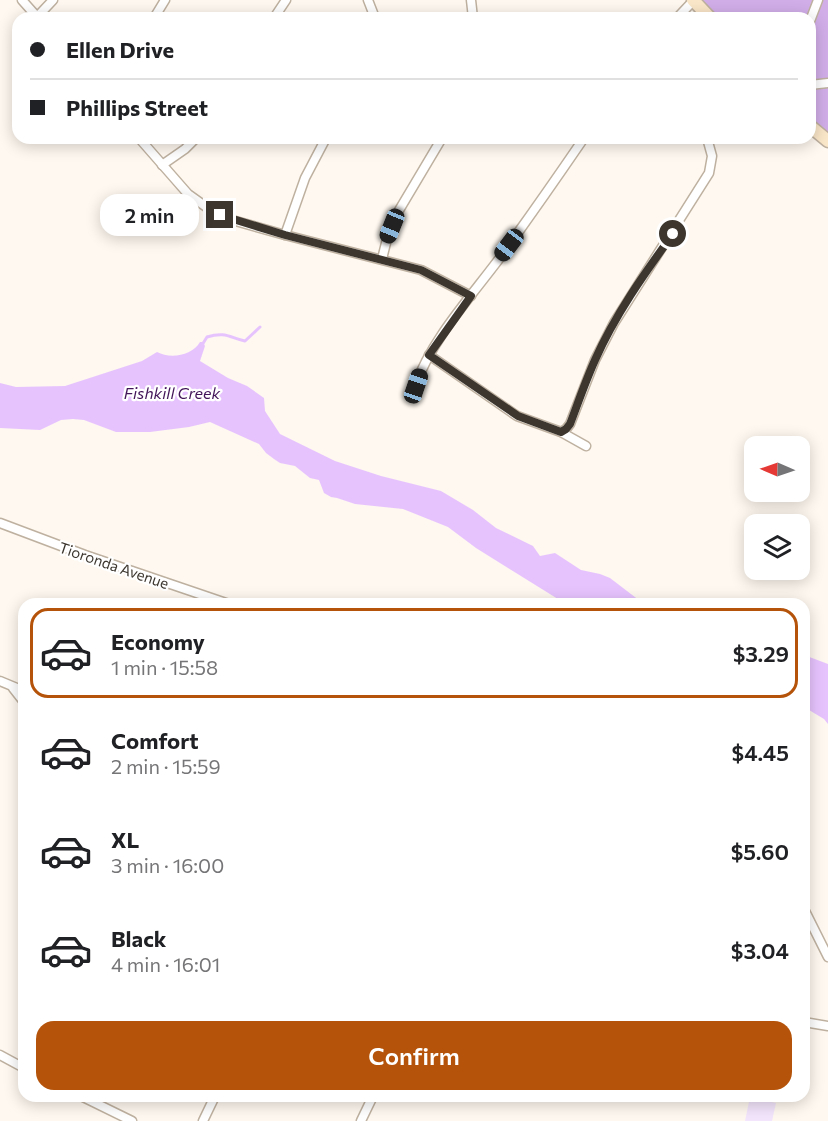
<!DOCTYPE html>
<html lang="en">
<head>
<meta charset="utf-8">
<style>
  body { margin:0; font-family:Commissioner,sans-serif; background:#f2f2f2; color:#202124; height:100vh; display:flex; flex-direction:column; font-size:22px; white-space:nowrap }
  * { box-sizing:border-box; margin:0 }
  p { font-size:20px; color:#757577 }
  .icon { flex:none; width:33px; height:33px; fill:none; stroke:currentColor; stroke-width:2; stroke-linecap:round; stroke-linejoin:round }
  .map { position:relative; flex:1; overflow:hidden }
  .details { position:absolute; left:18px; top:598px; width:792px; height:504px; display:flex; flex-direction:column; background:#fff; border-radius:18px; box-shadow:0 3px 15px #0003 }
  .details>* { flex:none }
  .guide { position:absolute; left:12px; top:12px; width:804px; height:132px; border-radius:18px; box-shadow:0 3px 15px #0003; display:grid; align-content:center; height:132px; padding:0 18px; background:#fff }
  .needle { width:39px; rotate:272deg }
  .fabs { position:absolute; left:744px; top:436px; display:grid; gap:12px }
  .fabs a { display:grid; place-items:center; width:66px; height:66px; border-radius:12px; background:#fff; box-shadow:0 3px 15px #0003; font-size:30px }
  .end { position:absolute; width:27px; height:27px; margin:-14px; border:8px solid #3c362f; background:#fff; box-shadow:0 0 0 3px #fff }
  .from { border-radius:50% }
  .bubble { position:absolute; height:42px; border-radius:18px; background:#fff; box-shadow:0 3px 15px #0003; font-size:20px; font-weight:600; line-height:42px; text-align:center }
  .car { position:absolute; width:18px; height:36px; margin:-18px -9px; border-radius:8px; box-shadow:0 0 4px 2px #0007; background:linear-gradient(#222 24%,#8ab4d8 0 40%,#222 0 76%,#8ab4d8 0 86%,#222 0) }
  .guide b { display:flex; align-items:center; gap:21px; height:57px; font-size:22px }
  .guide b+b { border-top:2px solid #e0e0e0 }
  .guide i { width:15px; height:15px; background:#202124 }
  ul { padding:10px 0 0; list-style:none }
  li { display:flex; align-items:center; gap:18px; height:90px; margin:0 12px 9px; padding:0 6px; border:3px solid transparent; border-radius:18px }
  li div { flex:1 }
  li b { display:block; font-size:22px }
  li em { font-style:normal; font-weight:600 }
  li.selected { border-color:#b45309 }
  li>.icon { width:54px; height:54px; stroke-width:1.5 }
  .primary-button { display:flex; gap:12px; margin-top:auto; padding:12px 18px }
  .primary-button a { flex:1; height:69px; border-radius:18px; background:#b45309; color:#fff; font-size:24px; font-weight:600; line-height:69px; text-align:center }
  .map>svg:first-child { display:block }
  .green { fill:#f3e5fc }
  .forest { fill:#d2aee9 }
  .water { fill:#e7c3fe }
  .lines { fill:none; stroke-linecap:round; stroke-linejoin:round }
  .stream { stroke:#e7c3fe; stroke-width:3 }
  .street-casing { stroke:#bfb1a0; stroke-width:11 }
  .secondary-casing { stroke:#bfb1a0; stroke-width:15 }
  .street { stroke:#fff; stroke-width:8 }
  .secondary { stroke:#fae6c8; stroke-width:12 }
  .route { stroke:#3c362f; stroke-width:8 }
  .labels { text-anchor:middle; dominant-baseline:central; stroke-width:4.5; stroke-linejoin:round; paint-order:stroke }
  .street-label { font-size:15px; fill:#3c362f; stroke:#fff }
  .water-label { font-size:16px; font-style:italic; fill:#421559; stroke:#fff }
</style>
</head>
<body>
<div class="map">
<svg width="828" height="1121" viewBox="0 0 828 1121">
  <rect width="100%" height="100%" fill="#fef8f0"/>
  <polygon class="green" points="750,1097 776,1103 772,1121 745,1121"/>
  <polygon class="forest" points="700,0 828,0 828,137 810,120 810,18 716,18"/>
  <g class="water">
    <path d="M 200,342 L 203,342 L 205,346 L 200,361 L 228,378 L 247,386 L 264,398 L 265,411 L 280,434 L 335,461 L 381,476 L 441,491 L 473,510 L 496,528 L 533,546 L 540,556 L 555,553 L 581,570 L 600,574 L 610,578 L 644,604 L 566,604 L 476,548 L 448,527 L 403,509 L 355,504 L 337,498 L 331,497 L 324,493 L 319,480 L 310,478 L 295,466 L 280,463 L 274,459 L 266,453 L 259,444 L 210,422 L 189,427 L 150,432 L 116,432 L 84,420 L 73,419 L 61,420 L 40,430 L 0,428 L 0,383 L 16,387 L 65,386 L 142,361 L 157,352 C 170,359 192,356 200,342 Z"/>
    <polygon points="804,655 828,664 828,724 824,719 804,707"/>
  </g>
  <g class="lines">
    <path class="stream" d="M 202,345 L 207,337 C 226,331 230,338 245,341 L 260,327"/>
    <defs>
      <g id="street">
        <polyline points="22,0 38,18"/>
        <polyline points="368,0 375,18"/>
        <polyline points="471,0 473,18"/>
        <polyline points="37,17 53,0"/>
        <polyline points="154,18 165,0"/>
        <polyline points="274,18 286,0"/>
        <polyline points="677,18 694,0"/>
        <polyline points="810,21 818,0"/>
        <polyline points="810,85 828,83"/>
        <polyline points="139,138 188,194 209,209 232,220 285,235 421,270 471,296"/>
        <polyline points="162,165 185,149 196,138"/>
        <polyline points="285,235 305,178 326,138"/>
        <polyline points="382,259 387,239 398,212 442,138"/>
        <polyline points="429,355 517,416 561,432 586,446"/>
        <path d="M 415,386 C 432,339 469,299 499,259 C 528,219 556,179 584,138"/>
        <polyline points="561,432 566,429 570,424 595,360 614,323 709,173 712,156 707,138"/>
        <polyline points="0,523 85,555 229,604"/>
        <polyline points="0,681 24,691"/>
        <polyline points="13,688 24,702"/>
        <polyline points="804,909 828,957"/>
        <polyline points="804,1022 828,1026"/>
        <polyline points="0,1055 24,1068"/>
        <polyline points="81,1096 132,1121"/>
        <polyline points="203,1121 215,1096"/>
        <polyline points="361,1121 373,1096"/>
      </g>
      <g id="secondary">
        <polyline points="693,0 710,18"/>
        <polyline points="810,126 828,141"/>
      </g>
    </defs>
    <use href="#street" class="street-casing"/>
    <use href="#secondary" class="secondary-casing"/>
    <use href="#street" class="street"/>
    <use href="#secondary" class="secondary"/>
  </g>
  <g class="lines">
    <path class="route" d="M 220,215 L 285,235 L 421,270 L 471,296 L 429,355 L 518,416 L 561,432 L 566,429 L 570,424 C 578,403 586,380 595,360 C 615,315 644,274 673,234"/>
  </g>
  <g class="labels">
    <g class="street-label">
      <text transform="translate(114 565) rotate(19)">Tioronda Avenue</text>
    </g>
    <g class="water-label">
      <text x="172" y="392">Fishkill Creek</text>
    </g>
  </g>
</svg>
<div class="fabs">
<a><svg class="needle" viewBox="-14 -14 28 28"><path d="M0-13l5 13h-10z" fill="#e53935"/><path d="M0 13l5-13h-10z" fill="#757577"/></svg></a>
<a><svg class="icon" aria-label="layers" viewBox="0 0 24 24"><path d="M12 4l9 5-9 5-9-5zM3 14l9 5 9-5"/></svg></a>
</div>
<i class="end from" style="left:673px;top:234px"></i>
<i class="end" style="left:220px;top:215px"></i>
<div class="bubble" style="left:100px;top:194px;width:99px">2 min</div>
<i class="car" style="left:392px;top:226px;rotate:202deg"></i>
<i class="car" style="left:509px;top:245px;rotate:217deg"></i>
<i class="car" style="left:416px;top:386px;rotate:19deg"></i>
<div class="guide">
<b><i class="from"></i>Ellen Drive</b>
<b><i></i>Phillips Street</b>
</div>
<section class="details">
<ul>
<li class="selected"><svg class="icon" aria-label="car" viewBox="0 0 24 24"><path d="M5 17H2v-5l4-1 3-4h7l3 4 3 1v5h-3M9 17h6M6 11h13"/><circle cx="7" cy="17" r="2"/><circle cx="17" cy="17" r="2"/></svg><div><b>Economy</b><p>1 min · 15:58</p></div><em>$3.29</em></li>
<li><svg class="icon" aria-label="car" viewBox="0 0 24 24"><path d="M5 17H2v-5l4-1 3-4h7l3 4 3 1v5h-3M9 17h6M6 11h13"/><circle cx="7" cy="17" r="2"/><circle cx="17" cy="17" r="2"/></svg><div><b>Comfort</b><p>2 min · 15:59</p></div><em>$4.45</em></li>
<li><svg class="icon" aria-label="car" viewBox="0 0 24 24"><path d="M5 17H2v-5l4-1 3-4h7l3 4 3 1v5h-3M9 17h6M6 11h13"/><circle cx="7" cy="17" r="2"/><circle cx="17" cy="17" r="2"/></svg><div><b>XL</b><p>3 min · 16:00</p></div><em>$5.60</em></li>
<li><svg class="icon" aria-label="car" viewBox="0 0 24 24"><path d="M5 17H2v-5l4-1 3-4h7l3 4 3 1v5h-3M9 17h6M6 11h13"/><circle cx="7" cy="17" r="2"/><circle cx="17" cy="17" r="2"/></svg><div><b>Black</b><p>4 min · 16:01</p></div><em>$3.04</em></li>
</ul>
<div class="primary-button"><a>Confirm</a></div>
</section>
</div>
</body>
</html>
